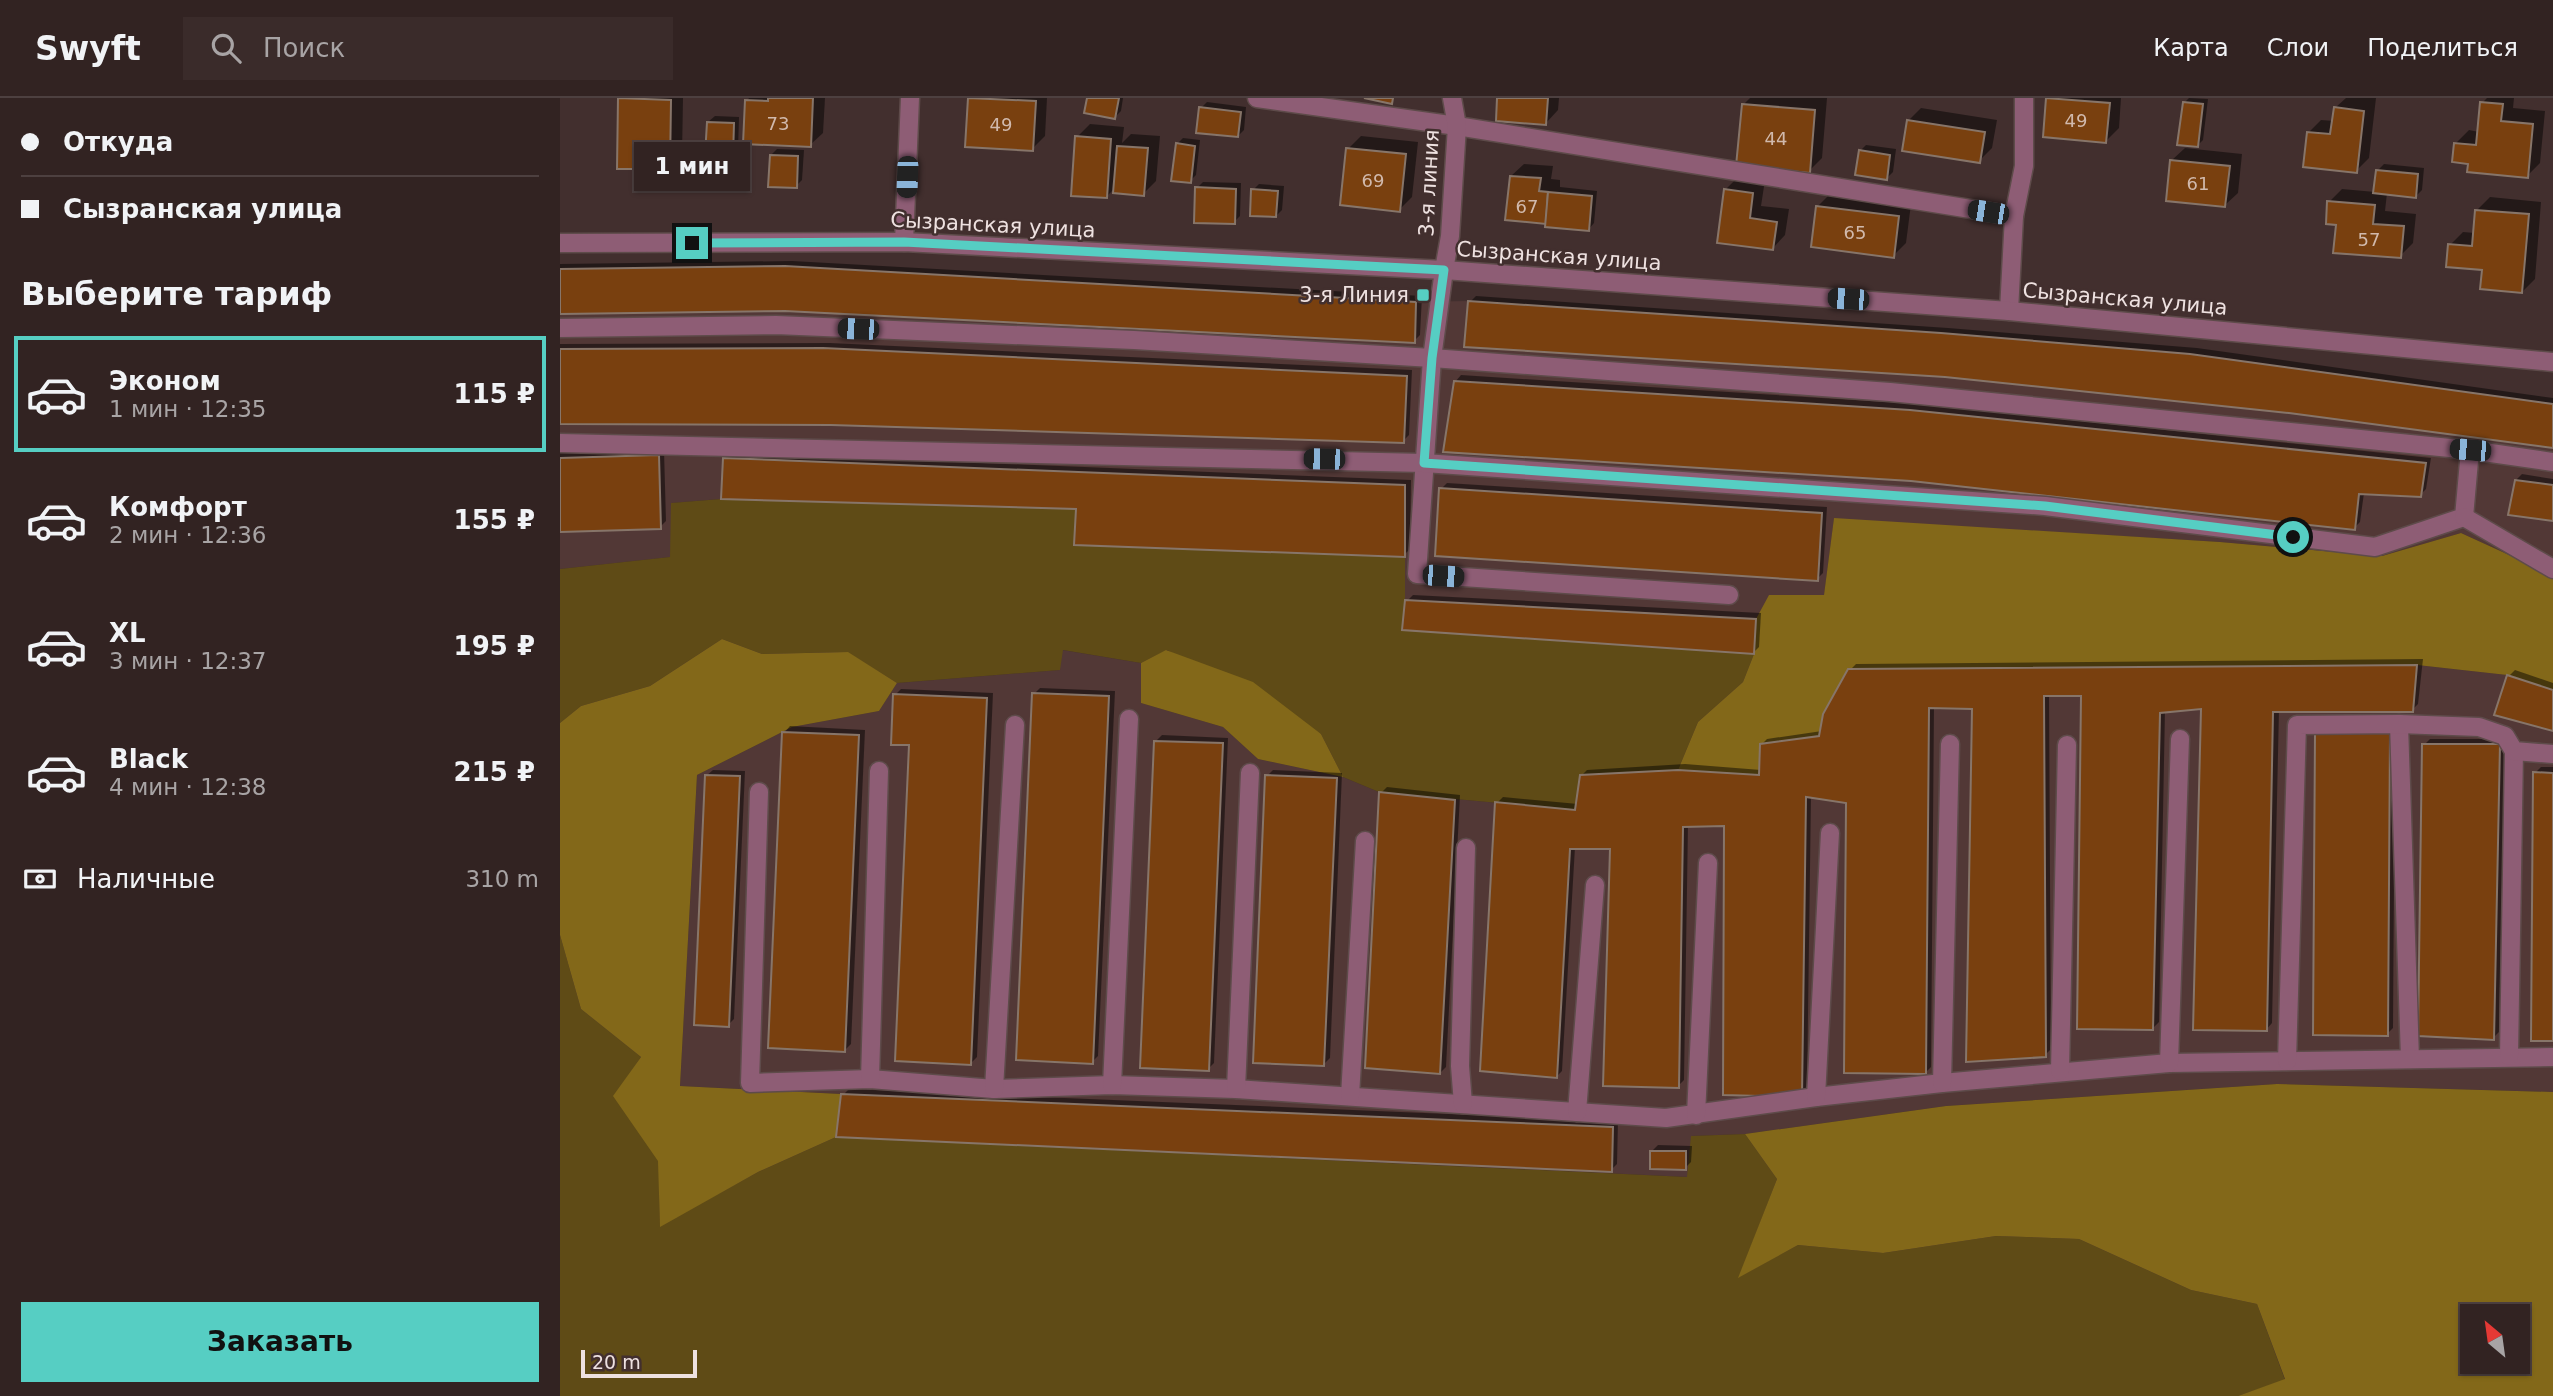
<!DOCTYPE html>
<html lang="ru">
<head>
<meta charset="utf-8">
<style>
  body { margin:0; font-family:"DejaVu Sans",sans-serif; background:#3a2b2a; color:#f1f3f6; height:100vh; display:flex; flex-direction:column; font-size:26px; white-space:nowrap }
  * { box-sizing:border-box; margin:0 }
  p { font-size:23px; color:#a8a4a5 }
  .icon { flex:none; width:38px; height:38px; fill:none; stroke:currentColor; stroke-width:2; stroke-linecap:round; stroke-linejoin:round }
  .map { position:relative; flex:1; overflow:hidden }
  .sheet { display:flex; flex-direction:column; background:#322322; width:560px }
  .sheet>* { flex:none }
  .banner { display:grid; align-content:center; height:154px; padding:0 21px; background:#322322 }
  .needle { width:46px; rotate:331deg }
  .buttons { position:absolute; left:1900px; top:1206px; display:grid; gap:14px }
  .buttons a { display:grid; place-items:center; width:70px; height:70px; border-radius:0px; background:#322322; box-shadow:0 2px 5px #0004,0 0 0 2px #4d4040; font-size:35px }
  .scale { position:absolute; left:21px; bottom:18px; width:116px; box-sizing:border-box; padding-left:7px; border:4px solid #eee1e0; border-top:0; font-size:19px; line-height:24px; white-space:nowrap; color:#eee1e0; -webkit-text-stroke:5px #422f2e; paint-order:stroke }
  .end { position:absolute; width:32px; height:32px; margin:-16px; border:9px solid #56cec3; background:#111; box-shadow:0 0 0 4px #111 }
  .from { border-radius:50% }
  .bubble { position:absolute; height:49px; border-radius:0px; background:#322322; box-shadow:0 2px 5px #0004,0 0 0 2px #4d4040; font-size:23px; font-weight:600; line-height:49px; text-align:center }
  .car { position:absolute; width:21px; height:42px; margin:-21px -10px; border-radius:9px; box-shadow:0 0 5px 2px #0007; background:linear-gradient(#222 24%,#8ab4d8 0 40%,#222 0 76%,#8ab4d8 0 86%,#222 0) }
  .banner b { display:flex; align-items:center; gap:24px; height:66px; font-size:26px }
  .banner b+b { border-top:2px solid #4d4040 }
  .banner i { width:18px; height:18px; background:#f1f3f6 }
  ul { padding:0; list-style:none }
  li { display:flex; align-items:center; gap:21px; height:116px; margin:0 14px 10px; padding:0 7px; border:4px solid transparent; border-radius:0px }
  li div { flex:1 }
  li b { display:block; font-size:26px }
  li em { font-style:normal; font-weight:600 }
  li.selected { border-color:#56cec3 }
  li>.icon { width:63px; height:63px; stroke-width:1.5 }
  h2 { padding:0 21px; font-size:32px; line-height:84px }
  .pay { display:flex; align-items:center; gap:18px; height:77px; padding:0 21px; font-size:26px }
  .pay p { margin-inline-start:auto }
  .button { display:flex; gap:14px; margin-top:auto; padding:14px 21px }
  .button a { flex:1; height:80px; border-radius:0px; background:#56cec3; color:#111; font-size:28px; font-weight:600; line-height:80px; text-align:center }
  header { display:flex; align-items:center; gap:42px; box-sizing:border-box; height:98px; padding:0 35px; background:#322322; border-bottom:2px solid #4d4040 }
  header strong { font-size:33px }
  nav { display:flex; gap:38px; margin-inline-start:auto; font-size:24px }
  .search { width:490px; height:63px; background:#3a2b2a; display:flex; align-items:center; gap:18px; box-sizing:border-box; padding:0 24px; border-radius:0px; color:#a8a4a5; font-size:26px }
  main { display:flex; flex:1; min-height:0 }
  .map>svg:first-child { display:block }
  .built { fill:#523836 }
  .green { fill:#5f4b16 }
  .forest { fill:#836819; fill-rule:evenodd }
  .shadow { fill:#0007 }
  .building { fill:#79400f; stroke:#877569; stroke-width:2 }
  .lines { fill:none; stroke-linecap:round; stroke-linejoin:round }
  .service-casing { stroke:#5e4b4a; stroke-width:21 }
  .minor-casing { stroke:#5e4b4a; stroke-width:21 }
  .tertiary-casing { stroke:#5e4b4a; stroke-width:21 }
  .service { stroke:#8e5d75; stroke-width:18 }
  .minor { stroke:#8e5d75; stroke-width:18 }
  .tertiary { stroke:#8e5d75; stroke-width:18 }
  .route { stroke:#56cec3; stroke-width:9 }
  .poi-dot { fill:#56cec3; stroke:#422f2e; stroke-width:2.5 }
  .labels { text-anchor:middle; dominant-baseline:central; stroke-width:5; stroke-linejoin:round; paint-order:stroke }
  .number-label { font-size:18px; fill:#d1b9ac }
  .street-label { font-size:21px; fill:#eee1e0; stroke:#422f2e }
  .poi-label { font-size:21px; fill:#eee1e0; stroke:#422f2e; text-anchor:end }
</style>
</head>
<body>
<header>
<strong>Swyft</strong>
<div class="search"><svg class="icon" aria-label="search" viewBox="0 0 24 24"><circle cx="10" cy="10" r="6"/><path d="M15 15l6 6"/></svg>Поиск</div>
<nav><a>Карта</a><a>Слои</a><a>Поделиться</a></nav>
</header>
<main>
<section class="sheet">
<div class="banner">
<b><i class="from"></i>Откуда</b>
<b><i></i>Сызранская улица</b>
</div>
<h2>Выберите тариф</h2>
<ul>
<li class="selected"><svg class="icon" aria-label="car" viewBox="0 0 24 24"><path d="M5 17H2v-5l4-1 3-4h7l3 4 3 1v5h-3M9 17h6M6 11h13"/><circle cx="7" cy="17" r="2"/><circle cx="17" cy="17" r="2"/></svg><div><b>Эконом</b><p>1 мин · 12:35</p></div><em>115 ₽</em></li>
<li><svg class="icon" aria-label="car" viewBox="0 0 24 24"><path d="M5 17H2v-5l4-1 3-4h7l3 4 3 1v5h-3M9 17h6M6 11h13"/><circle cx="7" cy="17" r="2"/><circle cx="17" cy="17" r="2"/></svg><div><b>Комфорт</b><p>2 мин · 12:36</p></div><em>155 ₽</em></li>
<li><svg class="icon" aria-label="car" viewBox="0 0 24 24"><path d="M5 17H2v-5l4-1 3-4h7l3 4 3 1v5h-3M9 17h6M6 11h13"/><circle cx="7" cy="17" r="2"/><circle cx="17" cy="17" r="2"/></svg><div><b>XL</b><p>3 мин · 12:37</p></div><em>195 ₽</em></li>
<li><svg class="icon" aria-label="car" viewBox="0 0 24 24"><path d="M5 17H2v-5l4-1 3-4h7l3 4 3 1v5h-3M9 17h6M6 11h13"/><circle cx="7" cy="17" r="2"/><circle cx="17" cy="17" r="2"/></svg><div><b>Black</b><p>4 мин · 12:38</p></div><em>215 ₽</em></li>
</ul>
<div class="pay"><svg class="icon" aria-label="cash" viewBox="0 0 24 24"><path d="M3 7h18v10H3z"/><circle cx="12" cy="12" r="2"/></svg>Наличные<p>310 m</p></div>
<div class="button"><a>Заказать</a></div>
</section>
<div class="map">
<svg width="1993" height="1298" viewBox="0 0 1993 1298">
  <rect width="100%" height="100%" fill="#422f2e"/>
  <g class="built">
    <polygon points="225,168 856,204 908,203 1381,235 1630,256 1993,306 1993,477 1901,435 1822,458 1660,444 1274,421 1264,498 1196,521 1194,556 842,532 844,459 514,447 516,412 161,401 112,405 111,459 0,471 0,171"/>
    <polygon points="502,552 581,565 581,605 663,629 698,661 783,679 819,694 1015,712 1020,677 1118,672 1199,677 1200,646 1263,616 1288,571 1857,567 1947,577 1993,592 1993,994 1717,986 1386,1008 1185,1036 1132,1038 1128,1079 276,1039 281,996 120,988 137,677 232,629 319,613 337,585 499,572"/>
  </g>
  <g class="green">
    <polygon points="161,401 516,411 515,447 845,459 845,502 843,532 1194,556 1183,584 1138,624 1118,672 1020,677 1015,712 819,694 783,679 761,636 607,552 581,565 503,552 500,572 337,585 287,554 202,556 162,541 90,588 21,608 0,625 0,471 110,459 111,405"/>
    <polygon points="0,837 21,911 81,959 54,998 99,1063 100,1128 198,1074 276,1039 1127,1079 1131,1038 1185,1036 1217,1081 1179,1179 1238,1147 1323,1155 1436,1138 1519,1141 1631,1192 1697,1206 1725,1282 1678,1298 0,1298"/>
  </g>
  <g class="forest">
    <polygon points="1274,420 1660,444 1822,458 1901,435 1993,477 1993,592 1947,577 1857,567 1288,571 1263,616 1259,638 1200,646 1199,677 1118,672 1138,624 1183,584 1194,556 1196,521 1209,497 1264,497"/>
    <polygon points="162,541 202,556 288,554 337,585 319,613 232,629 137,677 120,988 281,996 276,1039 198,1074 100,1129 98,1063 53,998 81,959 21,911 0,837 0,625 21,608 90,588"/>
    <polygon points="606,552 693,584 761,636 783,679 698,661 663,629 581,605 581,565"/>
    <path d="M 1717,986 L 1993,994 L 1993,1298 L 1678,1298 L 1725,1281 L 1697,1206 L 1631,1192 L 1519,1141 L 1436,1138 L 1323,1155 L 1238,1147 L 1178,1180 L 1217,1081 L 1185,1036 L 1386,1008 ZM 1913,1218 L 1958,1218 L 1958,1264 L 1913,1264 Z"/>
  </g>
  <g class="shadow">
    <polygon points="60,0 123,0 122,57 109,70 59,69"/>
    <polygon points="189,0 265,0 263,35 250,47 187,3"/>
    <polygon points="410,0 487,0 485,38 472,51 407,48"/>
    <polygon points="529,0 563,0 561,13 555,19"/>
    <polygon points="939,0 999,0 998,12 986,25"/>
    <polygon points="1190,0 1267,0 1262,60 1249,73 1183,7"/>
    <polygon points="1488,0 1561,0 1559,30 1546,43 1485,37"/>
    <polygon points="1629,0 1648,1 1643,42 1635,50 1624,5"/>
    <polygon points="1786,0 1816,0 1809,60 1796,73 1748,35 1761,22 1774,23 1775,10"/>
    <polygon points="1927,0 1954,0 1953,10 1985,13 1980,65 1967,78 1910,64 1896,45 1909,32 1919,34 1922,5"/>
    <polygon points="647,4 686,9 684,32 678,38 641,10"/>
    <polygon points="1361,10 1437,22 1432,50 1419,63 1348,23"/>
    <polygon points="155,18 179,19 178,52 172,58 148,24"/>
    <polygon points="530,26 564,29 562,45 571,36 600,38 596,83 583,96 555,90 546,99 517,39"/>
    <polygon points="801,38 858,44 852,99 839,112 788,51"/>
    <polygon points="623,40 640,42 636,77 630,83 617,46"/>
    <polygon points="1306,47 1336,51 1333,74 1327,80 1300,53"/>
    <polygon points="1625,50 1682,56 1678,95 1665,107 1612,62"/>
    <polygon points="217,51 244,52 242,82 236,88 211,57"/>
    <polygon points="964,66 993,68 991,81 1000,82 1000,89 1037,93 1034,125 1028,132 951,78"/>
    <polygon points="1824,66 1864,70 1862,92 1856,98 1827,95 1825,113 1856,116 1853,145 1840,158 1778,125 1769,104 1782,91 1815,94 1818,72"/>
    <polygon points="1178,79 1205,82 1201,108 1229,111 1225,137 1213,150 1165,92"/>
    <polygon points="643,84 681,85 680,118 674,124 637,90"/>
    <polygon points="699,86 724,88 722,112 716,118 693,92"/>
    <polygon points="1270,96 1351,106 1346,145 1333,158 1257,109"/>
    <polygon points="1930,99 1981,104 1975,181 1962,194 1890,147 1903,134 1915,135 1917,112"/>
    <polygon points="232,163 862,198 860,237 854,243 225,211 0,214 0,166"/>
    <polygon points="916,198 1388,230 1637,250 1993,300 1993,349 910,204"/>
    <polygon points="270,245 852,272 849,337 843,343 271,325 0,324 0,246"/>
    <polygon points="901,277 1357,306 1871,360 1866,391 1860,397 1804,395 1800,424 1794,430 895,284"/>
    <polygon points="104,352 106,423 100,429 0,432 0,355"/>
    <polygon points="170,355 851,382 850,451 844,457 164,361"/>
    <polygon points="1962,376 1993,381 1993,421 1956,382"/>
    <polygon points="887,385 1267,409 1263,475 1257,481 881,391"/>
    <polygon points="853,497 1201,515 1199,549 1193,555 847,503"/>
    <polygon points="1863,561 1858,606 1852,612 1719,612 1712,925 1706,932 1643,610 1605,612 1599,924 1593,930 1523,596 1489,597 1491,951 1485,957 1414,609 1374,609 1371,969 1365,975 1288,704 1251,698 1247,992 1241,998 1166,727 1128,727 1124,982 1118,988 1052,750 1015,749 1002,973 996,979 937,705 943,699 1018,706 1021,678 1027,672 1125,666 1201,672 1201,647 1207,641 1262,633 1290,572 1296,566"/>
    <polygon points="1955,572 1993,585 1993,631 1949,578"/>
    <polygon points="480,590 555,593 538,958 532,964 474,596"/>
    <polygon points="341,591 433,595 417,959 411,965 351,646 335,597"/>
    <polygon points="230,628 305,632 291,946 285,952 224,635"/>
    <polygon points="1835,630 1833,930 1827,936 1757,636"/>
    <polygon points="602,637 668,640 654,965 648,971 596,643"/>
    <polygon points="1870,641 1945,641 1939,934 1933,940 1864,647"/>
    <polygon points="1981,669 1993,669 1993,942 1975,675"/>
    <polygon points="153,672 185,673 174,921 168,927 146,678"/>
    <polygon points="713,672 782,675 770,960 764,966 707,678"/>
    <polygon points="827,689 900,697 886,969 880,975 821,695"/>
    <polygon points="289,991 1058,1023 1057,1066 1051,1072 283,997"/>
    <polygon points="1098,1047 1132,1048 1131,1064 1125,1070 1092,1053"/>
  </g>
  <g class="building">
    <polygon points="58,0 111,2 110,71 57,71"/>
    <polygon points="208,0 253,0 251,49 183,46 185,2 208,3"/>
    <polygon points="408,0 476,3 473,53 405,49"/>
    <polygon points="527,0 559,0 555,21 524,15"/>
    <polygon points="804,0 833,0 832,6"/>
    <polygon points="937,0 988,0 986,27 936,23"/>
    <polygon points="1486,0 1550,5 1546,45 1483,39"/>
    <polygon points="1623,4 1643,6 1638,49 1617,47"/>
    <polygon points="1920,4 1943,6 1941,23 1973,26 1968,80 1907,74 1908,66 1892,64 1894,45 1916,47"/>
    <polygon points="1182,6 1255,12 1250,75 1176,68"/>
    <polygon points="639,9 681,14 678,39 636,35"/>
    <polygon points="1774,9 1804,13 1797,75 1743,69 1747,34 1770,36"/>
    <polygon points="1347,22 1425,34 1420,65 1342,53"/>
    <polygon points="147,24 174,25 173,60 145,58"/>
    <polygon points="515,38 551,41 547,100 511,98"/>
    <polygon points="616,45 635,48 631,85 611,83"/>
    <polygon points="557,48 588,50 584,98 553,95"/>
    <polygon points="786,50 846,56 840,114 780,107"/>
    <polygon points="1299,52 1330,57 1327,82 1295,77"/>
    <polygon points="210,57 238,58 237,90 208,89"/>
    <polygon points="1610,62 1670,68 1665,109 1606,103"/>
    <polygon points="1816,72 1858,76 1856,100 1813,95"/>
    <polygon points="950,78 981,80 979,93 988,94 986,126 945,122"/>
    <polygon points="635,89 676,91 675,126 634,125"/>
    <polygon points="691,91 718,93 716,119 690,118"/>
    <polygon points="1164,91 1193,95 1190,120 1217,124 1213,152 1157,145"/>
    <polygon points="988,94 1032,98 1029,133 985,129"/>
    <polygon points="1767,103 1815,107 1813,126 1844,128 1841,160 1773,155 1776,127 1766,126"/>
    <polygon points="1256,108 1339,118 1334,160 1251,149"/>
    <polygon points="1915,112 1969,116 1962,195 1920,191 1922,172 1886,169 1888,146 1912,148"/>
    <polygon points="225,168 856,204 855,245 225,213 0,216 0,171"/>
    <polygon points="908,203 1381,235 1630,256 1993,306 1993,350 1729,315 1385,279 904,249"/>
    <polygon points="263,250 847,278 844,345 271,327 0,326 0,251"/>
    <polygon points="894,283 1350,312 1866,365 1861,399 1799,396 1795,432 1351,383 883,354"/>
    <polygon points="99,357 101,431 0,434 0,360"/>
    <polygon points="163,360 845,387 845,459 514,447 516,411 161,401"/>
    <polygon points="1955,382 1993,387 1993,423 1948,417"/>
    <polygon points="879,390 1262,415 1258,483 875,458"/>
    <polygon points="845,502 1196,521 1194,556 842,532"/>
    <polygon points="1857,567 1853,614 1713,614 1707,933 1633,932 1641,611 1600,615 1593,932 1517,931 1521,598 1484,598 1486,959 1406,964 1412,611 1369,610 1366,976 1284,975 1286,705 1246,699 1242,999 1163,997 1164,728 1123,729 1119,990 1043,988 1050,751 1010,751 997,980 920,973 935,704 1015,712 1020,677 1118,672 1199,677 1200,646 1259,638 1263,616 1288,571"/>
    <polygon points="1947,577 1993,592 1993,633 1934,617"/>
    <polygon points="472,595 549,598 533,966 456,962"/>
    <polygon points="333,596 427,600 411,967 335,963 349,647 331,647"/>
    <polygon points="222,634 299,637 285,954 208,950"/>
    <polygon points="1755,635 1830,635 1828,938 1753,937"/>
    <polygon points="594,643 663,645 649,973 580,970"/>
    <polygon points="1862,646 1940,646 1934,942 1858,938"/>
    <polygon points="1973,674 1993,675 1993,943 1971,943"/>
    <polygon points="145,677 180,678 169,929 134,927"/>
    <polygon points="705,677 777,680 764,968 693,965"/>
    <polygon points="819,694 895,702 880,976 805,970"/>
    <polygon points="281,996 1053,1029 1052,1074 276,1039"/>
    <polygon points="1090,1053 1126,1053 1126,1072 1090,1071"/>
  </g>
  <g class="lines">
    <defs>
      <g id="service">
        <polyline points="697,0 897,28 1454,118"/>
        <polyline points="884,172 872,260 857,476 1169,497"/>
        <polyline points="0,230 216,227 574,242 872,260 1330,294 1910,352 1904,419 1815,449 1485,408 864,365 0,345"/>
        <polyline points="1910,352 1993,364"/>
        <polyline points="1904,419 1993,471"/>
        <polyline points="1839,626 1850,961"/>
        <polyline points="199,694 190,985 310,981 434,991 552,987 676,991 1106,1020 1256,999 1382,985 1609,965 1993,959"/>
        <polyline points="1949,958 1954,653"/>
        <polyline points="1727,963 1737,627 1839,626 1919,629 1945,638 1954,653 1993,656"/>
        <polyline points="1609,965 1620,641"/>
        <polyline points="1500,973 1507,647"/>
        <polyline points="310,981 319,673"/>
        <polyline points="1382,985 1390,646"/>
        <polyline points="552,987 569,621"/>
        <polyline points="434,991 455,627"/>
        <polyline points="676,991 690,675"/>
        <polyline points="790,998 805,743"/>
        <polyline points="1256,999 1270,735"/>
        <polyline points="903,1006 900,968 906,750"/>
        <polyline points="1017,1014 1035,787"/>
        <polyline points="1136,1017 1148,765"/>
      </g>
      <g id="minor">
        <polyline points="344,144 350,0"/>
        <polyline points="884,172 890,138 897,28 892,0"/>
        <polyline points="1449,213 1454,118 1464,68 1464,0"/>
      </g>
      <polyline id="tertiary" points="0,145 344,144 884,172 1449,213 1993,264"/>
    </defs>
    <use href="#service" class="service-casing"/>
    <use href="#minor" class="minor-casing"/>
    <use href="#tertiary" class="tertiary-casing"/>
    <use href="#service" class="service"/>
    <use href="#minor" class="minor"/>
    <use href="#tertiary" class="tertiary"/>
  </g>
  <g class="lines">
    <polyline class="route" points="132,145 344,144 884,172 872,260 864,365 1485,408 1733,439"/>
  </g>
  <rect class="poi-dot" x="856" y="190" width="14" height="14" rx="3.5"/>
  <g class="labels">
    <g class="number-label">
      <text x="1516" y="22">49</text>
      <text x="218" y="25">73</text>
      <text x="441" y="26">49</text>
      <text x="1216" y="40">44</text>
      <text x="813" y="82">69</text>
      <text x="1638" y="85">61</text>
      <text x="967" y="108">67</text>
      <text x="1295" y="134">65</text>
      <text x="1809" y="141">57</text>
    </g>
    <g class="street-label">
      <text transform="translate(869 85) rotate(-87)">3-я линия</text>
      <text transform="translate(433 127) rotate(3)">Сызранская улица</text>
      <text transform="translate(999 158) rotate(4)">Сызранская улица</text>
      <text transform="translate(1565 201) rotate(5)">Сызранская улица</text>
    </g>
    <g class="poi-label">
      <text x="849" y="197">3-я Линия</text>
    </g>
  </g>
</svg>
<div class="buttons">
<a><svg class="needle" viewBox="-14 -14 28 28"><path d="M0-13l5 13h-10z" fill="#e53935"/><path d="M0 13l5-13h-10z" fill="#a8a4a5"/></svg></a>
</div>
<div class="scale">20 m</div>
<i class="end from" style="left:1733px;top:439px"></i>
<i class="end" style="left:132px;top:145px"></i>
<div class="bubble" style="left:74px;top:44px;width:116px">1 мин</div>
<i class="car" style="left:347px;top:79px;rotate:182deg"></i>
<i class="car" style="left:1428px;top:114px;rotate:279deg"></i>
<i class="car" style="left:1288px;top:201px;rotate:274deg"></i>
<i class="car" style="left:298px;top:231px;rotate:272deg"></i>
<i class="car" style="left:1910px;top:352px;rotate:275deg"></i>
<i class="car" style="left:764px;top:361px;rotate:271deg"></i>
<i class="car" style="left:883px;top:478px;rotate:94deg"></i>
</div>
</main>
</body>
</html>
